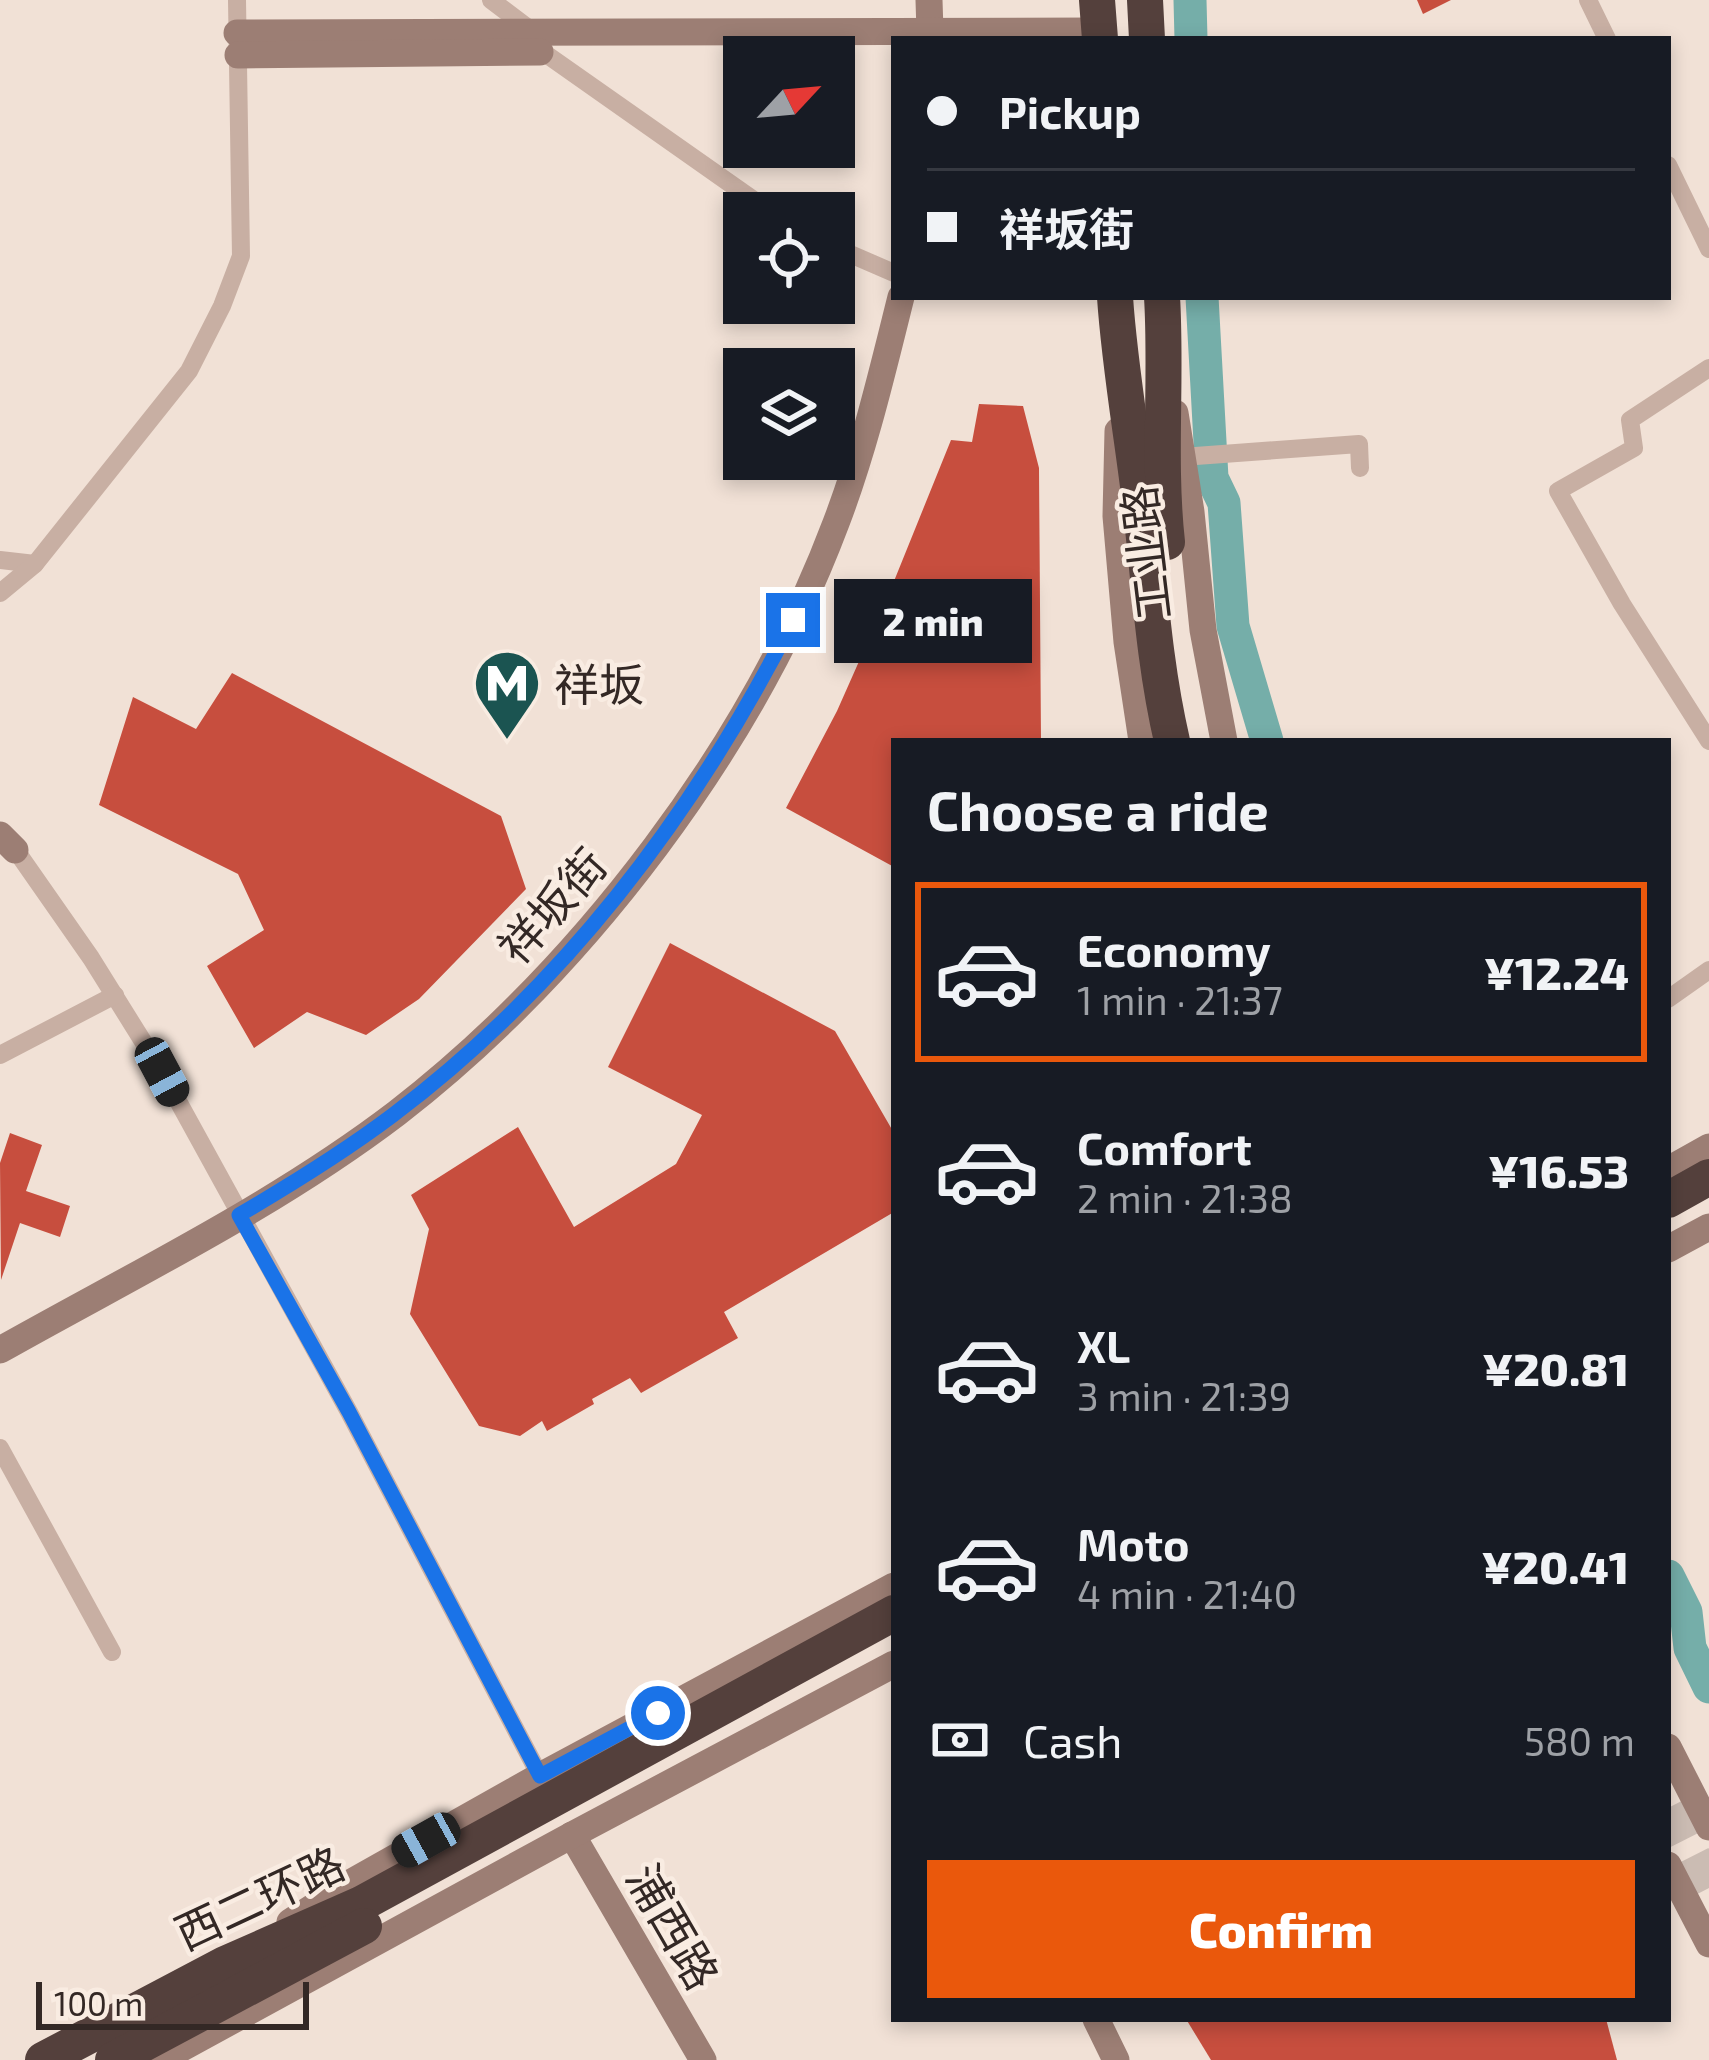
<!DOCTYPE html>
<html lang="en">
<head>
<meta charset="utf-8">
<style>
  body { margin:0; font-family:"Exo 2","Noto Sans SC",sans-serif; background:#20242c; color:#f1f3f6; height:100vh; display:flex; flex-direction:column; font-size:45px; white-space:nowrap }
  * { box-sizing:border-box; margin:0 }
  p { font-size:39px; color:#9ea1a6 }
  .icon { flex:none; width:66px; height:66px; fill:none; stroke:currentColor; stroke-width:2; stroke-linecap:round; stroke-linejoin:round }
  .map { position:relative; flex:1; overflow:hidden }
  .sheet { position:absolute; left:891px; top:738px; width:780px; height:1284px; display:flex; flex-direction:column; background:#171b24; border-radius:0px; box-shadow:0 6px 18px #0003 }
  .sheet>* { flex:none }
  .guide { position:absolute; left:891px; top:36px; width:780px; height:264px; border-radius:0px; box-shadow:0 6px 18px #0003; display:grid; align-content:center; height:264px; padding:0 36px; background:#171b24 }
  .needle { width:78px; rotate:64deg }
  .tools { position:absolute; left:723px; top:36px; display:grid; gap:24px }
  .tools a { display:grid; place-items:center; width:132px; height:132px; border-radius:0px; background:#171b24; box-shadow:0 6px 18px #0003; font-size:60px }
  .scale { position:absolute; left:36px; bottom:30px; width:273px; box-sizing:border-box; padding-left:12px; border:6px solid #332825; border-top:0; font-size:33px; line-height:42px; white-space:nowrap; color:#332825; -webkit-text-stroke:9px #f9ece2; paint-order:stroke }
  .end { position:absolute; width:54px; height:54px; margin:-27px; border:15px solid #1a73e8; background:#fff; box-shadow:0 0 0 6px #fff }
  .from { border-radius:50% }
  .bubble { position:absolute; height:84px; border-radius:0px; background:#171b24; box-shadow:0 6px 18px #0003; font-size:39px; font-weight:800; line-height:84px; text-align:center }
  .car { position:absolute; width:36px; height:72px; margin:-36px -18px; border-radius:15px; box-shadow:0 0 9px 3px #0007; background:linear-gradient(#222 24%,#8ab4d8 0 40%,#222 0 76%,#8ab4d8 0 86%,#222 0) }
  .guide b { display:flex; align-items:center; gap:42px; height:114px; font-size:45px }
  .guide b+b { border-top:3px solid #363941 }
  .guide i { width:30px; height:30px; background:#f1f3f6 }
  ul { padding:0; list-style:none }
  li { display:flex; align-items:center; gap:36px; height:180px; margin:0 24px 18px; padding:0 12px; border:6px solid transparent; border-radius:0px }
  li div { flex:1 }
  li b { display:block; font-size:45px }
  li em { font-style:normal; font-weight:800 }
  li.active { border-color:#ea580c }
  li>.icon { width:108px; height:108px; stroke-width:1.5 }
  h2 { padding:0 36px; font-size:54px; line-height:144px }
  .pay { display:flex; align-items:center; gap:30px; height:132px; padding:0 36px; font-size:45px }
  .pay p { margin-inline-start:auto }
  .primary-button { display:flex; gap:24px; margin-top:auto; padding:24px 36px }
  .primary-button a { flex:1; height:138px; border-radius:0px; background:#ea580c; color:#fff; font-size:48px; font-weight:800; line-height:138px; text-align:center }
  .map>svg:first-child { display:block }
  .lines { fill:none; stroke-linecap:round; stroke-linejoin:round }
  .river { stroke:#75aea9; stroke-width:33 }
  .building { fill:#c74e3e }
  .highway-tunnel { stroke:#cbbcb3; stroke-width:36; stroke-dasharray:36 18; stroke-linecap:butt }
  .street { stroke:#c8afa3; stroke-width:18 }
  .secondary { stroke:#9c7e74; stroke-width:27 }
  .highway { stroke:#54403c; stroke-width:36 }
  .route { stroke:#1a73e8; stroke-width:15 }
  .labels { text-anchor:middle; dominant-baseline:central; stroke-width:9; stroke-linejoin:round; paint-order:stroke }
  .street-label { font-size:45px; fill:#332825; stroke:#f9ece2 }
  .poi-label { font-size:45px; fill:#332825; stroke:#f9ece2; text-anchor:start }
</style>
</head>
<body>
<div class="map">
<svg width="1709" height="2060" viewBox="0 0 1709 2060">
  <rect width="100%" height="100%" fill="#f1e1d6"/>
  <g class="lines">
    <g class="river">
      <polyline points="1190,0 1191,39"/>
      <polyline points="1202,297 1212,478 1224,503 1233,626 1267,741"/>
      <polyline points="1668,1576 1686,1612 1690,1648 1709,1687"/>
    </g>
  </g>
  <g class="building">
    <polygon points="1417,0 1451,0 1423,14"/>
    <polygon points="979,404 1023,406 1039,468 1041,741 894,741 894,867 786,808 837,711 888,596 951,440 972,442"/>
    <polygon points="232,673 501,816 526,889 419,999 366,1035 307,1012 254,1048 207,966 264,930 238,874 99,805 133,697 196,729"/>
    <polygon points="670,943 835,1031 894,1133 894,1212 724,1312 738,1338 641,1393 630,1378 592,1399 594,1404 547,1431 542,1421 520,1436 479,1426 410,1314 429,1229 411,1195 518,1127 574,1227 676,1164 702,1115 608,1067"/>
    <polygon points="10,1133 42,1145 26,1191 70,1206 60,1237 20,1223 1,1280 0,1163"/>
    <polygon points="1186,2019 1606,2019 1617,2060 1211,2060"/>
  </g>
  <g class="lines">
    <polyline class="highway-tunnel" points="1668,1808 1709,1889"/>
    <g class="street">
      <polyline points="491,0 532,31"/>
      <polyline points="1588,0 1607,39"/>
      <polyline points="543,52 772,213"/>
      <polyline points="1668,165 1709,249"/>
      <polyline points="834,247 894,273"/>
      <polyline points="1709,368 1630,420 1634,448 1558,491 1622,604 1709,741"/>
      <polyline points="1182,457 1359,444 1360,468"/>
      <polyline points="0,560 35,564"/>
      <polyline points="0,593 35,564 189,371 222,306 241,256 237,0"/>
      <polyline points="10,842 91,958 162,1072 349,1412 540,1776"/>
      <polyline points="1668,999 1709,970"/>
      <polyline points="0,1055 115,995"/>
      <polyline points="0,1448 112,1652"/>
    </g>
    <g class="secondary">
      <polyline points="929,0 930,32"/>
      <polyline points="237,33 1099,31"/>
      <polyline points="238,55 540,52"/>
      <polyline points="1175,413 1191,512 1203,630 1224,741"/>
      <polyline points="1118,431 1116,516 1127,642 1142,741"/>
      <polyline points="0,835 15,850"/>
      <polyline points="1668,1170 1709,1147"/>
      <polyline points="1668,1249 1709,1227"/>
      <path d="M 0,1350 C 133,1275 275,1206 397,1113 C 585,967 752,746 836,523 C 864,450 882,373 901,297"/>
      <polyline points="1668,1747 1709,1827"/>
      <polyline points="572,1835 703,2060"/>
      <polyline points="1668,1865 1709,1944"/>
      <polyline points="290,1922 350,1883 540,1776 894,1586"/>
      <polyline points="1096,2019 1116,2060"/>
      <polyline points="160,2060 572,1835 894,1664"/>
    </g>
    <g class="highway">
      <polyline points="1097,0 1100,39"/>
      <polyline points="1145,0 1147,39"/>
      <path d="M 1115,297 C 1120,372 1134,445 1142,519 C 1150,593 1155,668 1172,741"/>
      <path d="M 1162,297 C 1167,378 1158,461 1167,542"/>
      <polyline points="1668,1200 1709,1177"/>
      <polyline points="43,2060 225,1964 361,1904 894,1613"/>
      <polyline points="113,2060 364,1926"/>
    </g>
  </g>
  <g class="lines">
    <path class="route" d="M 658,1713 L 540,1776 L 349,1412 L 239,1215 C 292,1184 344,1152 393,1115 C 565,985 696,811 793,620"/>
  </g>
  <defs>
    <symbol id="metro-pin" viewBox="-11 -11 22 30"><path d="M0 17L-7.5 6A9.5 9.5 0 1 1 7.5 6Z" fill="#1b5451" stroke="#f9ece2"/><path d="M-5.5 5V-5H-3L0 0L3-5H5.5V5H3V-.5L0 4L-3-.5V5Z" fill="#fff"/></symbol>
  </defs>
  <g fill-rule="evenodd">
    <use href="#metro-pin" x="469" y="645" width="76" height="104"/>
  </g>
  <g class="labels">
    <g class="street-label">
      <text transform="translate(1145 553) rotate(-97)">工业路</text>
      <text transform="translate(551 905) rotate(-48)">祥坂街</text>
      <text transform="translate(259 1897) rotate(-25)">西二环路</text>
      <text transform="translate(674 1926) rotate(60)">浦西路</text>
    </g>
    <g class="poi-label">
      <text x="554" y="683">祥坂</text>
    </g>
  </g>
</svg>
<div class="tools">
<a><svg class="needle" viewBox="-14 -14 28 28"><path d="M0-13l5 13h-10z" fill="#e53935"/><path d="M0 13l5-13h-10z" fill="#9ea1a6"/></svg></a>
<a><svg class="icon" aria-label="locate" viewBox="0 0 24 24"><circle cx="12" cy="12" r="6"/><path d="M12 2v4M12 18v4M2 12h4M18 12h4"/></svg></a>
<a><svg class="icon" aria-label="layers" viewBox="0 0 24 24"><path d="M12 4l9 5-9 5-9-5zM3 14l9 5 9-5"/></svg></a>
</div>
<div class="scale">100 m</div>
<i class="end from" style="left:658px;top:1713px"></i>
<i class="end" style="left:793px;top:620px"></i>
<div class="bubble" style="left:834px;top:579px;width:198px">2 min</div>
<i class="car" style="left:162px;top:1072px;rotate:152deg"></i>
<i class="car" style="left:426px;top:1840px;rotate:241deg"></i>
<div class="guide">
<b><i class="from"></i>Pickup</b>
<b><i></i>祥坂街</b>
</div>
<section class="sheet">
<h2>Choose a ride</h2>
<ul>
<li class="active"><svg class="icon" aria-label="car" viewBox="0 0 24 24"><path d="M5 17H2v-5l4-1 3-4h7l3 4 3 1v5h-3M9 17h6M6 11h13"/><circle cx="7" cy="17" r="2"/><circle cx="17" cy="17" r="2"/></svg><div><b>Economy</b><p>1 min · 21:37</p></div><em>¥12.24</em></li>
<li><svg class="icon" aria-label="car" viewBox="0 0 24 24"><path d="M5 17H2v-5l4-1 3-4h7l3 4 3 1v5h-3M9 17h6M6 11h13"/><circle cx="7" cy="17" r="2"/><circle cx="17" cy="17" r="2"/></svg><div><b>Comfort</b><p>2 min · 21:38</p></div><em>¥16.53</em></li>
<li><svg class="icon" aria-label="car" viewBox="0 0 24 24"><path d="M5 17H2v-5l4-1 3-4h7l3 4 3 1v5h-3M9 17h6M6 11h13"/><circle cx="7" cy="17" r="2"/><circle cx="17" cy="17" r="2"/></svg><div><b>XL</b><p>3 min · 21:39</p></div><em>¥20.81</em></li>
<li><svg class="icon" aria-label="car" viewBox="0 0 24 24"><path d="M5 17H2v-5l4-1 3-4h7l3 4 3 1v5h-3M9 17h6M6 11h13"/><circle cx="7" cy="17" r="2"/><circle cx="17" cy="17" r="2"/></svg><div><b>Moto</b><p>4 min · 21:40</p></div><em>¥20.41</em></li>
</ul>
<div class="pay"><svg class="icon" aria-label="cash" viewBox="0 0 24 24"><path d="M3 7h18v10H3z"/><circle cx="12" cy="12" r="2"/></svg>Cash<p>580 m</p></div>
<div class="primary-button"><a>Confirm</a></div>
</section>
</div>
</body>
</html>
